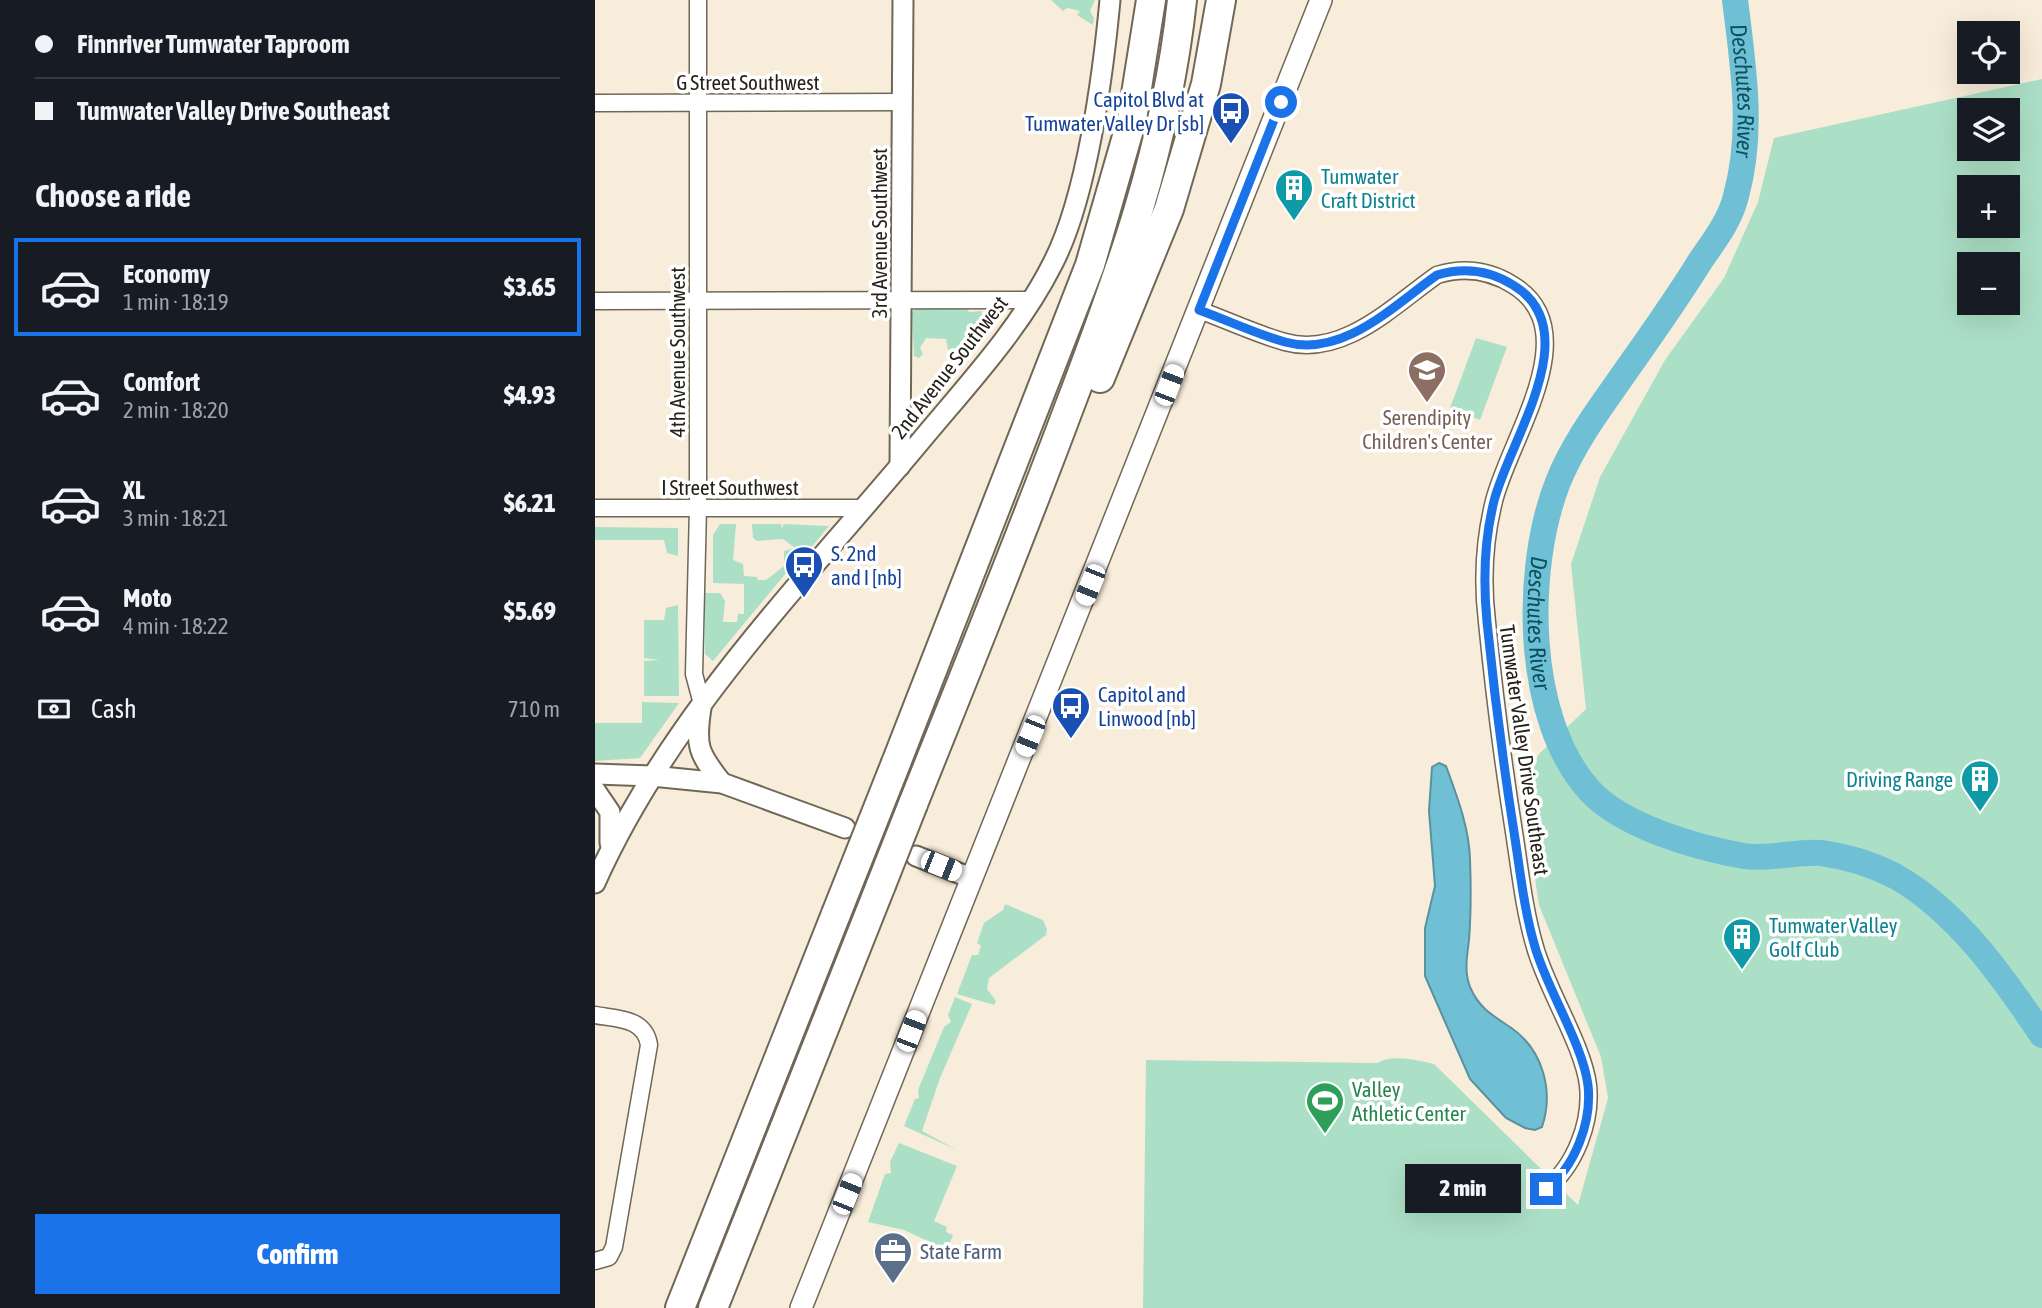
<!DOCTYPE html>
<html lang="en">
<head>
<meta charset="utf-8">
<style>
  body { margin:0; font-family:"Asap Condensed",sans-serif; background:#242831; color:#f1f3f6; height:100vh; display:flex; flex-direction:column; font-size:26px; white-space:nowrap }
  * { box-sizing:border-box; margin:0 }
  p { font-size:23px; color:#9ea1a6 }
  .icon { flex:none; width:38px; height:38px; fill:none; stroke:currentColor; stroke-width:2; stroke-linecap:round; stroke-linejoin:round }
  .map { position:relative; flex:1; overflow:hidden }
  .drawer { display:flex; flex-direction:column; background:#171b24; width:595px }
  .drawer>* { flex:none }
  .top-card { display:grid; align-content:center; height:154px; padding:0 35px; background:#171b24 }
  .buttons { position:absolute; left:1362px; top:21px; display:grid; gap:14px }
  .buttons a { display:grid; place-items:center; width:63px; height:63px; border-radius:0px; background:#171b24; box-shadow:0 7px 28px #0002; font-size:35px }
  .end { position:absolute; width:32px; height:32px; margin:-16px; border:9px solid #1a73e8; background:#fff; box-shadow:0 0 0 4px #fff }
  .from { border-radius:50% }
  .bubble { position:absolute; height:49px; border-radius:0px; background:#171b24; box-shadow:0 7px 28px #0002; font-size:23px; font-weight:800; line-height:49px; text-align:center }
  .car { position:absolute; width:21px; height:42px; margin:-21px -10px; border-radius:9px; box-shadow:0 0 5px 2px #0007; background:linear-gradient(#fff 24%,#345 0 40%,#fff 0 76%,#345 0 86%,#fff 0) }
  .top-card b { display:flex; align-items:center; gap:24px; height:66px; font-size:26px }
  .top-card b+b { border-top:2px solid #363941 }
  .top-card i { width:18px; height:18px; background:#f1f3f6 }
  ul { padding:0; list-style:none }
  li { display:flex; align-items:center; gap:21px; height:98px; margin:0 14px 10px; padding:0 21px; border:4px solid transparent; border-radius:0px }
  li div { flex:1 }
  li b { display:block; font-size:26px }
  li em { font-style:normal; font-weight:800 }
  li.active { border-color:#1a73e8 }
  li>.icon { width:63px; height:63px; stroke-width:1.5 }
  h2 { padding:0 35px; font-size:32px; line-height:84px }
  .pay { display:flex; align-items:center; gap:18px; height:77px; padding:0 35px; font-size:26px }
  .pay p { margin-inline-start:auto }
  .action { display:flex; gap:14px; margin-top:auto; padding:14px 35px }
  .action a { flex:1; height:80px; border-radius:0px; background:#1a73e8; color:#fff; font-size:28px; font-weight:800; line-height:80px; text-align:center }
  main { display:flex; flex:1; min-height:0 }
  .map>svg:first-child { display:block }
  .green { fill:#ace0c6; fill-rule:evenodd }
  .water { fill:#70c0d5; stroke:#5a919d; stroke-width:2 }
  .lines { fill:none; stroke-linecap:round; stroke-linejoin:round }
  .river { stroke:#70c0d5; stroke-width:26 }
  .minor-casing { stroke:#706756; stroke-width:19 }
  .tertiary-casing { stroke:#706756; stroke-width:23 }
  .secondary-casing { stroke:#706756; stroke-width:24 }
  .motorway-casing { stroke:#706756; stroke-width:32 }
  .minor { stroke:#fff; stroke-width:16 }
  .tertiary { stroke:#fff; stroke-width:19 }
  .secondary { stroke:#fff; stroke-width:21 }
  .motorway { stroke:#fff; stroke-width:28 }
  .motorway-bridge-casing { stroke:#706756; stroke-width:32; stroke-linecap:butt }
  .motorway-bridge { stroke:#fff; stroke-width:28 }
  .route { stroke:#1a73e8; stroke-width:9 }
  .labels { text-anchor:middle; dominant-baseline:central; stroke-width:7; stroke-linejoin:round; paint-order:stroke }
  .street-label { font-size:21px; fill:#26221b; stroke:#fff }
  .transit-label { font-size:21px; fill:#164399; stroke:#fff; text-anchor:start }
  .culture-label { font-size:21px; fill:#0d838f; stroke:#fff; text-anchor:start }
  .education-label { font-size:21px; fill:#785e54; stroke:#fff }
  .leisure-label { font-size:21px; fill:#27864d; stroke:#fff; text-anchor:start }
  .service-label { font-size:21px; fill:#4e5e75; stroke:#fff; text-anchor:start }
  .water-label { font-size:23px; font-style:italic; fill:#0b5261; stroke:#fff }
</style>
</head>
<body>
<main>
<section class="drawer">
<div class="top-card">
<b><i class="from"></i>Finnriver Tumwater Taproom</b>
<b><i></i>Tumwater Valley Drive Southeast</b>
</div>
<h2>Choose a ride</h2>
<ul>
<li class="active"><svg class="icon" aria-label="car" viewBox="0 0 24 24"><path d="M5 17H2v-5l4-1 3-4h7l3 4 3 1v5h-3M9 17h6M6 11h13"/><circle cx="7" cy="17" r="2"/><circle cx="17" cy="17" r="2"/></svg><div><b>Economy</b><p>1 min · 18:19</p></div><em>$3.65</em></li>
<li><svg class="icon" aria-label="car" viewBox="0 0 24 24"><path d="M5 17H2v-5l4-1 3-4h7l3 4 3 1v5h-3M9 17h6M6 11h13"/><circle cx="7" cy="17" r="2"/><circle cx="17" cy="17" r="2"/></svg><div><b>Comfort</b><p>2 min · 18:20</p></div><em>$4.93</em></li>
<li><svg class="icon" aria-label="car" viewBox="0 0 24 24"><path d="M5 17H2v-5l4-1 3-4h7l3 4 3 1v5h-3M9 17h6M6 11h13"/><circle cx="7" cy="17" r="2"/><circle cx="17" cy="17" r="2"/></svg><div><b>XL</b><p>3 min · 18:21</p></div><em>$6.21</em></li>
<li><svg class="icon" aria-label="car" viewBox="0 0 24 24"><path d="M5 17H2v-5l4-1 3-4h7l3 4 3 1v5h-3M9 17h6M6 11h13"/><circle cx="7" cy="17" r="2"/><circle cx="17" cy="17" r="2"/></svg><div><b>Moto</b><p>4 min · 18:22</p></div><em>$5.69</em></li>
</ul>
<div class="pay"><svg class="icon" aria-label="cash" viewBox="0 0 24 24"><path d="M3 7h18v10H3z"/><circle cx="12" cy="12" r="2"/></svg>Cash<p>710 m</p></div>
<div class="action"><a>Confirm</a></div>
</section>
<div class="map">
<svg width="1447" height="1308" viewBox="0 0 1447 1308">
  <rect width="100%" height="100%" fill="#f8edda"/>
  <g class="green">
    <polygon points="456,0 500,0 495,11 499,18 498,25 482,15 485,11 472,8 468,11"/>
    <path d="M 1447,79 L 1447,1308 L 548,1308 L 551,1060 L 782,1063 C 798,1054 821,1060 839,1064 L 983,1205 L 1013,1098 L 1006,1057 L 944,905 L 926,786 L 944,754 L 991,709 L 976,564 L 1005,477 L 1070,360 L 1129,278 L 1163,202 L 1179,138 ZM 1374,110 L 1412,110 L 1412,149 L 1374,149 ZM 1374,187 L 1412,187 L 1412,226 L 1374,226 ZM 1374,264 L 1412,264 L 1412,303 L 1374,303 Z"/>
    <polygon points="369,303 374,312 386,311 391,324 388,336 380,338 374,349 362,352 353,350 351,339 331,338 325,348 328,354 324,358 319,356 317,312 324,307"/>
    <polygon points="881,338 912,347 885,420 855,408"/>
    <polygon points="125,524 141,524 138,560 148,564 149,576 162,577 163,580 171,580 189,566 189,551 200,548 188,539 162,541 158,538 157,524 186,524 187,528 189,524 234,526 215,549 208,546 211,549 118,661 110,654 110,593 125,593 130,601 128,622 142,622 143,614 149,614 149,584 118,583 118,535"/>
    <polygon points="0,527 83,528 83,556 72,553 69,540 0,540"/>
    <polygon points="83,605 84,696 49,696 49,661 64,660 49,658 49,620 69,620 71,608"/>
    <polygon points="47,702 84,703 45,758 0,761 0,723 47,723"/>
    <polygon points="410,904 448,920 452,929 451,935 394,978 392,989 401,1001 399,1005 362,994 377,955 383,955 386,946 382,943 389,923 408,910"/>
    <polygon points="360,997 377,1004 345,1078 327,1131 362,1150 309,1126 320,1099 324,1098 323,1090 349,1027 356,1022 353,1015"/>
    <polygon points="304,1143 362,1166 339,1221 352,1227 351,1232 358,1235 352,1250 309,1230 273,1222 290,1174 296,1173 295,1162"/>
  </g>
  <path class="water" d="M 844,763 L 851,766 C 862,796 874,827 875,859 C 876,885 876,914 874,940 C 872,956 869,971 875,987 C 884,1008 897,1015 915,1027 C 948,1049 959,1091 947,1127 L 940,1130 L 930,1128 L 911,1118 L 875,1079 L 830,976 L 830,928 L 840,886 L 834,811 L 837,767 Z"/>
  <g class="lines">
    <path class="river" id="s1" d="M 1140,0 C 1148,65 1159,131 1141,196 C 1135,221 1118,242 1104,263 C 1078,305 1049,345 1021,385 C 999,416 977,447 963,482 C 929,568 929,719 995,791 C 1027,826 1102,848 1149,856 C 1174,860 1201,851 1226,853 C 1250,856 1278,865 1300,876 C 1362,911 1408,977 1447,1035"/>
    <defs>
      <g id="minor">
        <polyline points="103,0 103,507 99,674 107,704"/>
        <polyline points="0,103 307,102"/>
        <polyline points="0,301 435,300"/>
        <path d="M 604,310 C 632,320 661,334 690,342 C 748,358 798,306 842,275 C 868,267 894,270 918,285 C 993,331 914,439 899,501 C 889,541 887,581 892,622 C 899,692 908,763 919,832 C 925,870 929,910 940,947 C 952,990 988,1045 993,1085 C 997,1122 980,1166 951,1189"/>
        <polyline points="0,508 269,508"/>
        <path d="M 0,1015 C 23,1019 50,1018 54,1045 L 19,1247 L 14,1257 L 0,1261"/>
      </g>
      <g id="tertiary">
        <polyline points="305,466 308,0"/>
        <path d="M 106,708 C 100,746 103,753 127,783"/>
        <polyline points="0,774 57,776 127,783 250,828"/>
        <polyline points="0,790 15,812 15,843"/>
        <polyline points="321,856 376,878"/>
        <path d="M 0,883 C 76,713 212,578 329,437 C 375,382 426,327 458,263 C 492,197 508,75 515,0"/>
      </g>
      <polyline id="secondary" points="206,1308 726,0"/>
      <g id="motorway">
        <polyline points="505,378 574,209 611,84 626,0"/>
        <polyline points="301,763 495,265 537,119 556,0"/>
        <path d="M 318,804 C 370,674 423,544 472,413 C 525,274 571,149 587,0"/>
        <polyline points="85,1308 241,914"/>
        <polyline points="118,1308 286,885"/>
      </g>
    </defs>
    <use href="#minor" class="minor-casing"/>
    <use href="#tertiary" class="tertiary-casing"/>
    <use href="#secondary" class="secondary-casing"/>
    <use href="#motorway" class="motorway-casing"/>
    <use href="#minor" class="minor"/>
    <use href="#tertiary" class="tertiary"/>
    <use href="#secondary" class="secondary"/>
    <use href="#motorway" class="motorway"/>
    <defs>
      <g id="motorway-bridge">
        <polyline points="286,885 318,804"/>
        <polyline points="241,914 301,763"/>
      </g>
    </defs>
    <use href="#motorway-bridge" class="motorway-bridge-casing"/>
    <use href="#motorway-bridge" class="motorway-bridge"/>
  </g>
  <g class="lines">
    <path class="route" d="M 686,102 L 604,310 C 632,320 661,334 690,342 C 748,358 798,306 842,275 C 869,267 894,270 918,285 C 993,330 915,439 899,501 C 889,541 888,581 892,622 C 899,692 908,762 919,832 C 925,870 929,910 940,947 C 952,989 988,1045 993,1085 C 997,1122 980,1167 951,1189"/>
  </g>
  <defs>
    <symbol id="bus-pin" viewBox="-11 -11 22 30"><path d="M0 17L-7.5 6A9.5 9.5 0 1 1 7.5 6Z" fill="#1a4fb4" stroke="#fff"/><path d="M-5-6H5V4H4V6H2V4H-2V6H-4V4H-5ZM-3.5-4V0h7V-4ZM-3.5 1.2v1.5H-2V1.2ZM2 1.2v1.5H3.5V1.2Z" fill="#fff"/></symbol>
    <symbol id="building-pin" viewBox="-11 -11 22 30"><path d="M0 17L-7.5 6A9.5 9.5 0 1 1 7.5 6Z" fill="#0f9aa8" stroke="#fff"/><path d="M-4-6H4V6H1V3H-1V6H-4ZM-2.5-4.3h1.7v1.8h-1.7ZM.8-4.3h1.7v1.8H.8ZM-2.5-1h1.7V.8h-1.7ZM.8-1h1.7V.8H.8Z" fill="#fff"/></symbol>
    <symbol id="school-pin" viewBox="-11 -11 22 30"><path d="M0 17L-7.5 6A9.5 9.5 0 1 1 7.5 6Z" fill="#8d6e63" stroke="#fff"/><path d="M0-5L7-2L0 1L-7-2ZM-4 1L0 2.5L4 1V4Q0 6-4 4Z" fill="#fff"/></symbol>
    <symbol id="stadium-pin" viewBox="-11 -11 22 30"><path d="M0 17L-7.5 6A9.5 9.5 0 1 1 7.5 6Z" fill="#2e9e5b" stroke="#fff"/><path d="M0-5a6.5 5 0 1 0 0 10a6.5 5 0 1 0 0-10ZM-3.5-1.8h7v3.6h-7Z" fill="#fff"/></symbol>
    <symbol id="office-pin" viewBox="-11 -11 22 30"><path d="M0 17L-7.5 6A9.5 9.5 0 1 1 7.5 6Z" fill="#5c6f8a" stroke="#fff"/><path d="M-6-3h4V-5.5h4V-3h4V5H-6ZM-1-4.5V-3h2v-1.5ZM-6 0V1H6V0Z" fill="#fff"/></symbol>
  </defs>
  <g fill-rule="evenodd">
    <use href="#bus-pin" x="614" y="89" width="44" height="60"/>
    <use href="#building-pin" x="677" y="166" width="44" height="60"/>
    <use href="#school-pin" x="810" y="348" width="44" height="60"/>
    <use href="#bus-pin" x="187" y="543" width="44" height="60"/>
    <use href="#bus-pin" x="454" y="684" width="44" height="60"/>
    <use href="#building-pin" x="1363" y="757" width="44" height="60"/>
    <use href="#building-pin" x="1125" y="915" width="44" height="60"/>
    <use href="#stadium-pin" x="708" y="1079" width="44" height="60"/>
    <use href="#office-pin" x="276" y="1229" width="44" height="60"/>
  </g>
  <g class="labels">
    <g class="street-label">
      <text x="153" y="82">G Street Southwest</text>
      <text transform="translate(284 233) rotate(-90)">3rd Avenue Southwest</text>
      <text transform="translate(82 352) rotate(-90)">4th Avenue Southwest</text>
      <text transform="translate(354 367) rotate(-52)">2nd Avenue Southwest</text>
      <text x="135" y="487">I Street Southwest</text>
      <text transform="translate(930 750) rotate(82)">Tumwater Valley Drive Southeast</text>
    </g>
    <g class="transit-label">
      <text x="609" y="99" text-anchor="end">Capitol Blvd at<tspan x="609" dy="24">Tumwater Valley Dr [sb]</tspan></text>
      <text x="236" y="553">S. 2nd<tspan x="236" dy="24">and I [nb]</tspan></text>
      <text x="503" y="694">Capitol and<tspan x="503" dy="24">Linwood [nb]</tspan></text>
    </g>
    <g class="culture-label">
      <text x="726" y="176">Tumwater<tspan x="726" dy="24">Craft District</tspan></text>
      <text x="1358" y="779" text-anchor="end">Driving Range</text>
      <text x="1174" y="925">Tumwater Valley<tspan x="1174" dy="24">Golf Club</tspan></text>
    </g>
    <g class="education-label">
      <text x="832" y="417">Serendipity<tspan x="832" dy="24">Children's Center</tspan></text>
    </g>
    <g class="leisure-label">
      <text x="757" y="1089">Valley<tspan x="757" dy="24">Athletic Center</tspan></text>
    </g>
    <g class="service-label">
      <text x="325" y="1251">State Farm</text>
    </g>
    <g class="water-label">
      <text stroke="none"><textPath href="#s1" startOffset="91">Deschutes River</textPath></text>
      <text stroke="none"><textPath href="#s1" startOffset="679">Deschutes River</textPath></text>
    </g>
  </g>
</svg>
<div class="buttons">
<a><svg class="icon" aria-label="locate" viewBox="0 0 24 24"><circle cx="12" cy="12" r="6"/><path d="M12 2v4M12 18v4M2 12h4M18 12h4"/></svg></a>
<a><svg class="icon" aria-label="layers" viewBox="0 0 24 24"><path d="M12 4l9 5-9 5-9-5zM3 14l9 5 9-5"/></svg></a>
<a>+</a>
<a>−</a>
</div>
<i class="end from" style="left:686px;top:102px"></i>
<i class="end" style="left:951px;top:1189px"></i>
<div class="bubble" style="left:810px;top:1164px;width:116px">2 min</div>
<i class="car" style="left:574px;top:385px;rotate:21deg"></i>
<i class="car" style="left:495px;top:585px;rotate:202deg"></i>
<i class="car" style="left:435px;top:736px;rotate:202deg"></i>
<i class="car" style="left:346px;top:866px;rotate:112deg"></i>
<i class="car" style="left:316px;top:1031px;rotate:21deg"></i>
<i class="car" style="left:252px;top:1194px;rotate:22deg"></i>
</div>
</main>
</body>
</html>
